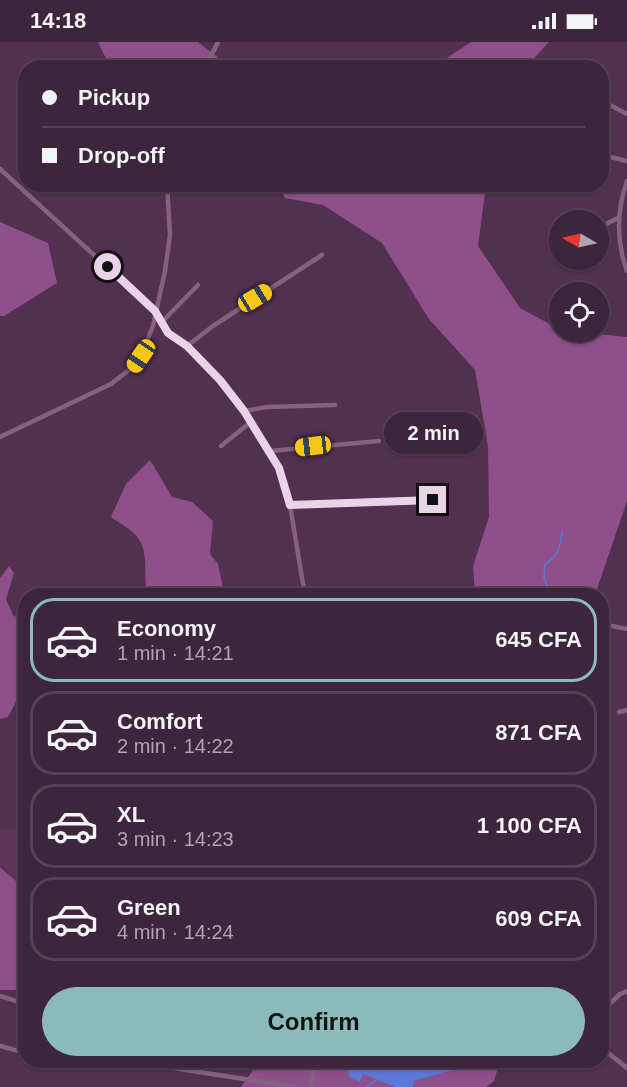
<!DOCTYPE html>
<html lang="en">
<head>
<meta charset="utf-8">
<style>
  body { margin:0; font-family:Helvetica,sans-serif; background:#442d42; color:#f1f3f6; height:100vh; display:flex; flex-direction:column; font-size:22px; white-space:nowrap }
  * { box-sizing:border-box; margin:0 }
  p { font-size:20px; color:#ada5af }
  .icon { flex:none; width:33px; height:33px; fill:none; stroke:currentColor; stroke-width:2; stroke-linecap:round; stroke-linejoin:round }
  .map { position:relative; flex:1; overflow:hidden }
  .panel { position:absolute; left:18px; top:546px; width:591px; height:480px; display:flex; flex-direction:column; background:#3d253b; border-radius:24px; box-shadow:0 2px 4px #0004,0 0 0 2px #564255 }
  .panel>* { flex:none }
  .hud { position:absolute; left:18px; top:18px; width:591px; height:132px; border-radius:24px; box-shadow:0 2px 4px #0004,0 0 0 2px #564255; display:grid; align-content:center; height:132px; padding:0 24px; background:#3d253b }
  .needle { width:39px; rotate:279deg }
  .fabs { position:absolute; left:549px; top:168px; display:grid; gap:12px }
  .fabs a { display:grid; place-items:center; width:60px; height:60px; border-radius:50%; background:#3d253b; box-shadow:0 2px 4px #0004,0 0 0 2px #564255; font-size:30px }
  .end { position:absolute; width:27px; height:27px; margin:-14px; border:8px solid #e8d4e6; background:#111; box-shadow:0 0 0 3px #111 }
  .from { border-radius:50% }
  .bubble { position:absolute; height:42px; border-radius:21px; background:#3d253b; box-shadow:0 2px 4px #0004,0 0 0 2px #564255; font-size:20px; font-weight:700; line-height:42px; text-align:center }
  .car { position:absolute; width:18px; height:36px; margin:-18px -9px; border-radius:8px; box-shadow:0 0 4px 2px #0007; background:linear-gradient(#f5c518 24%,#345 0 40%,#f5c518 0 76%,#345 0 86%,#f5c518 0) }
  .hud b { display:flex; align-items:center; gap:21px; height:57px; font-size:22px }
  .hud b+b { border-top:2px solid #564255 }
  .hud i { width:15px; height:15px; background:#f1f3f6 }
  ul { padding:10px 0 0; list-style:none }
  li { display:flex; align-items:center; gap:18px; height:84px; margin:0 12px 9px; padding:0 12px; border:3px solid #564255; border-radius:24px }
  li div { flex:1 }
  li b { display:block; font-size:22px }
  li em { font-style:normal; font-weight:700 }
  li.on { border-color:#8bbbb9 }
  li>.icon { width:54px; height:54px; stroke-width:1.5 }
  .button { display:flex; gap:12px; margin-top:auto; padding:12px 24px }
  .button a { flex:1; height:69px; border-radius:36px; background:#8bbbb9; color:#111; font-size:24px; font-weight:700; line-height:69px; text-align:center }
  .status { display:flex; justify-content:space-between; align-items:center; height:42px; padding:0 30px; background:#3d253b; direction:ltr }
  .status svg { height:16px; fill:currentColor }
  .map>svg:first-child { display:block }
  .built { fill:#5c365a }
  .green { fill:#8e4f8a }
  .water { fill:#5b78d7 }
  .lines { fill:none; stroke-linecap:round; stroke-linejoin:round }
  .stream { stroke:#5b78d7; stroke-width:1.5 }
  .minor { stroke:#846181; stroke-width:4.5 }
  .route { stroke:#e8d4e6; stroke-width:8 }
</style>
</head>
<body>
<div class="status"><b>14:18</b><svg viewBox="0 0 49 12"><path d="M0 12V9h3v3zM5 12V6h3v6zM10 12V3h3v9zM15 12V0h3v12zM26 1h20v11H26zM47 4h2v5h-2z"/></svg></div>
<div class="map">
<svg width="627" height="1045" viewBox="0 0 627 1045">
  <rect width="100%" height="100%" fill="#51314f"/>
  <polygon class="built" points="25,787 26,787 25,847 0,822 0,788"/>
  <g class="green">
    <polygon points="98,0 198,0 230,25 110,25"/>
    <polygon points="471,0 549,0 526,25 433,25"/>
    <polygon points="278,143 486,143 478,204 520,266 559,287 560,290 578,290 627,295 627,459 595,553 475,553 473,524 489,475 488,404 475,328 429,277 382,201 323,163 285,156"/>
    <polygon points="0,180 48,201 57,241 4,274 0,274"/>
    <path d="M 150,418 L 172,455 L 192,460 L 213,479 L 210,512 L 218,522 L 224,550 L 222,553 L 148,553 C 142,536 150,512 138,496 C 133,488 119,481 111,475 L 126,442 Z"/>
    <polygon points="9,524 14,531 6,557 13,573 25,581 25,649 17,658 8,675 0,677 0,536"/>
    <polygon points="0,825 25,847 25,948 0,948"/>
    <polygon points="260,1018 362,1019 349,1024 395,1045 241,1045"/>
    <polygon points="487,1019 500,1019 494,1039 486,1045 413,1045 414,1039"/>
  </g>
  <polygon class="water" points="362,1018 487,1018 487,1019 414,1039 413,1045 395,1045 363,1032 360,1040 349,1035 348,1024"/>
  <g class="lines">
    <g class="stream">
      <path d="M 551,554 L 544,536 L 545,522 C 559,514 560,505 562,490"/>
      <polyline points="366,1045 376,1038"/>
    </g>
    <g class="minor">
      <polyline points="205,26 218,0"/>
      <polyline points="608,62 627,72"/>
      <polyline points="602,113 627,119"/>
      <polyline points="0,127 155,269 168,291 187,304 220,338 234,355 252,379 279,426 290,463 305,554"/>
      <path d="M 627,139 C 617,168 616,199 627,229"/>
      <polyline points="598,186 618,176"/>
      <polyline points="161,281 198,243"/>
      <polyline points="187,304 213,284 322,213"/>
      <polyline points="244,369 267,365 335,363"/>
      <polyline points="0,395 111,342 134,324 141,313 153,284 165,229 170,193 167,142"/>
      <polyline points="221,404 252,379"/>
      <polyline points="270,409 379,399"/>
      <polyline points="290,463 433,458"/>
      <polyline points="602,582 627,587"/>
      <polyline points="619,670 627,668"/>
      <polyline points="0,954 19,960 26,960"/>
      <polyline points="602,969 620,952 627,949"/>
      <polyline points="0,1004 26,1011"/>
      <polyline points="602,1006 627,1026"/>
      <polyline points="61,1018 111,1022 142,1021"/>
      <polyline points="139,1018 142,1021 295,1045"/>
      <polyline points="311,1045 315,1018"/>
    </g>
  </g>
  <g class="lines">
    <polyline class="route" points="108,225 155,269 168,291 187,304 220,338 244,369 279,426 290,463 433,458"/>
  </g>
</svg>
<div class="fabs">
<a><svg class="needle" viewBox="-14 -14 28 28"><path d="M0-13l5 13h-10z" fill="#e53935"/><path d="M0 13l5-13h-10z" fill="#ada5af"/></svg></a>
<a><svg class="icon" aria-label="locate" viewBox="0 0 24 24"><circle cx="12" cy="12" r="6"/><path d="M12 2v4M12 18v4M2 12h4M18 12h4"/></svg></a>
</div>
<i class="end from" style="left:108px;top:225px"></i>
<i class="end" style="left:433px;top:458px"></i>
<div class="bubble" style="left:384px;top:370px;width:99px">2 min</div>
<i class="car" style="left:255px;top:256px;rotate:59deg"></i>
<i class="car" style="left:141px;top:314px;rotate:214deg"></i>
<i class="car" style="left:313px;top:404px;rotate:263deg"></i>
<div class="hud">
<b><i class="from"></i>Pickup</b>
<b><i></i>Drop-off</b>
</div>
<section class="panel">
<ul>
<li class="on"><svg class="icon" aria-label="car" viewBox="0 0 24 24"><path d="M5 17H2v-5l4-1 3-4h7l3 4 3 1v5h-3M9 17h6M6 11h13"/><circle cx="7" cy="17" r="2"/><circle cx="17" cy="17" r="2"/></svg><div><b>Economy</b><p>1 min · 14:21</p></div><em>645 CFA</em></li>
<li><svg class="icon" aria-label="car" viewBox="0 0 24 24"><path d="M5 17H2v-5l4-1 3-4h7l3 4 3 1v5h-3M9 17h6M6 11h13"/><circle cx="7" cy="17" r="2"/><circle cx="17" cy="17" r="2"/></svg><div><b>Comfort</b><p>2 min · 14:22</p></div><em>871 CFA</em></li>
<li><svg class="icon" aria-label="car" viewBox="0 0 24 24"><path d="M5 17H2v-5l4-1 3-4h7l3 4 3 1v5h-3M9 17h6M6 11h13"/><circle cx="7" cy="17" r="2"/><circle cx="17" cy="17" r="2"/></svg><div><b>XL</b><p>3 min · 14:23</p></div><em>1 100 CFA</em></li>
<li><svg class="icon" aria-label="car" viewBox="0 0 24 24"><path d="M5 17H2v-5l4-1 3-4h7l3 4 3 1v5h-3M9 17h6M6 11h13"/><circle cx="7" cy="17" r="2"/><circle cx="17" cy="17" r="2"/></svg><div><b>Green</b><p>4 min · 14:24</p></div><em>609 CFA</em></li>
</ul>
<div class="button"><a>Confirm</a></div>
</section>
</div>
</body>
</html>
